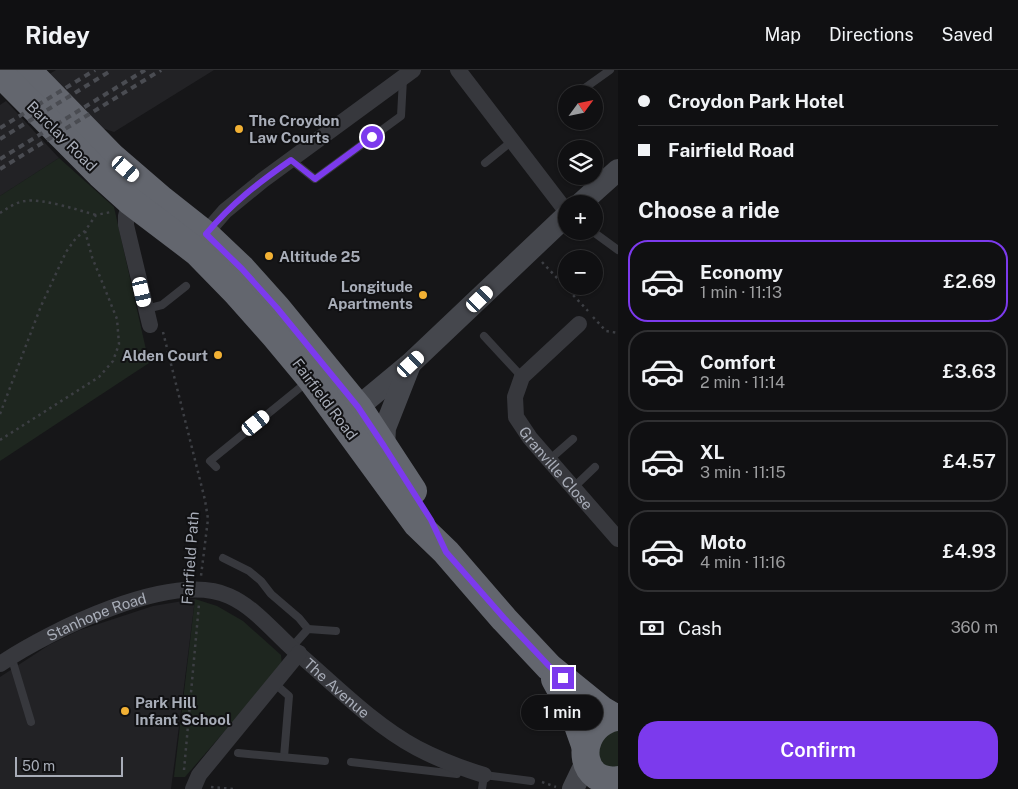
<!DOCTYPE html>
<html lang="en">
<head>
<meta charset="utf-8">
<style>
  body { margin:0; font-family:"Public Sans",sans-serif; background:#1e1e20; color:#f1f3f6; height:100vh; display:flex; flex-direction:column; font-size:19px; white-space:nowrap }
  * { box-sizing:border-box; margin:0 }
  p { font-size:16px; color:#9c9d9f }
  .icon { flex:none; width:28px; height:28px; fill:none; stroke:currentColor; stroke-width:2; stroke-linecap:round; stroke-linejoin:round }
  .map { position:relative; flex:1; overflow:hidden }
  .side { display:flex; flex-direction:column; background:#101012; width:400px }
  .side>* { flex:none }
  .guide { display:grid; align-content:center; height:110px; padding:0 20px; background:#101012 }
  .needle { width:32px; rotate:57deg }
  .tools { position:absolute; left:558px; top:15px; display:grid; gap:10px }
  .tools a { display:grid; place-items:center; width:45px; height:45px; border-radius:50%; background:#101012; box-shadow:0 1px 4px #0004,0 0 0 1px #303032; font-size:25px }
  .scale { position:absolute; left:15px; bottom:12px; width:108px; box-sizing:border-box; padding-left:5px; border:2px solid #a8adb8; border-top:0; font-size:14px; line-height:18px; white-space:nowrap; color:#a8adb8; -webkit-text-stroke:4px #111113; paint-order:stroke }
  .end { position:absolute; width:22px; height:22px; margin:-11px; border:6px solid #7c3aed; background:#fff; box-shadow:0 0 0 2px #fff }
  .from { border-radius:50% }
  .bubble { position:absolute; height:35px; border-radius:18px; background:#101012; box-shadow:0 1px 4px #0004,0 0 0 1px #303032; font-size:16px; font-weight:600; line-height:35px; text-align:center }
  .car { position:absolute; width:15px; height:30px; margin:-15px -8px; border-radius:6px; box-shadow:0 0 4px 1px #0007; background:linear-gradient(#fff 24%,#345 0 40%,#fff 0 76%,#345 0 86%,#fff 0) }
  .guide b { display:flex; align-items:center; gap:18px; height:48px; font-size:19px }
  .guide b+b { border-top:1px solid #303032 }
  .guide i { width:12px; height:12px; background:#f1f3f6 }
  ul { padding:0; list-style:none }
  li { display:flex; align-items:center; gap:15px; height:82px; margin:0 10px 8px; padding:0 10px; border:2px solid #303032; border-radius:20px }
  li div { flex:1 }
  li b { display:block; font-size:19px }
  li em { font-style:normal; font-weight:600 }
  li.current { border-color:#7c3aed }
  li>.icon { width:45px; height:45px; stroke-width:1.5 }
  h2 { padding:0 20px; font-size:22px; line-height:60px }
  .pay { display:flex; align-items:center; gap:12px; height:55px; padding:0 20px; font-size:19px }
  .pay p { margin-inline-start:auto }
  .button { display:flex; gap:10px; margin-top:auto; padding:10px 20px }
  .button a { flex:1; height:58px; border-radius:20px; background:#7c3aed; color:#fff; font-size:20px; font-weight:600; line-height:58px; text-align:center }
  header { display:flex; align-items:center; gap:30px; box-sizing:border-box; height:70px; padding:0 25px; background:#101012; border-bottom:1px solid #303032 }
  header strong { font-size:24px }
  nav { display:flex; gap:28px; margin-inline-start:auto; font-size:18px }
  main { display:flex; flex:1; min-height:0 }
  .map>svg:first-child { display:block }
  .built { fill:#222225 }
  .green { fill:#1e261f }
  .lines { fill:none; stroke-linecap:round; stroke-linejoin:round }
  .path { stroke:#3d3f44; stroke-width:2.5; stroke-dasharray:2.5 4; stroke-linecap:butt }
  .lane { stroke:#37383d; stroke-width:8 }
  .street { stroke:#37383d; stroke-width:16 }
  .secondary { stroke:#45474d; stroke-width:22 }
  .highway { stroke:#63666e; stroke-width:28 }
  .rail { stroke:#4a4c52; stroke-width:4; stroke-dasharray:6 5; stroke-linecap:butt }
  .route { stroke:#7c3aed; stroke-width:6 }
  .poi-dot { fill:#f2b134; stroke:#111113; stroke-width:2 }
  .labels { text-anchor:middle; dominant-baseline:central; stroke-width:4; stroke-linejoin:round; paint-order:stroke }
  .poi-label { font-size:15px; font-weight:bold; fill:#a8adb8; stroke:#111113; text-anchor:start }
  .street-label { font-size:15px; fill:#a8adb8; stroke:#111113 }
</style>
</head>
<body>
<header>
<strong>Ridey</strong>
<nav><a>Map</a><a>Directions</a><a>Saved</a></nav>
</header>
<main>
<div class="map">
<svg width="618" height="719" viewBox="0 0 618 719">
  <rect width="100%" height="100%" fill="#161618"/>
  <g class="built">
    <polygon points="56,0 214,0 114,62 99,57 46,6"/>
    <polygon points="6,31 59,88 0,126 0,35"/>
    <polygon points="195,529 171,719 0,719 0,607 49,575 80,560 153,536"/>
  </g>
  <g class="green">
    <polygon points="59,88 114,137 149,293 0,391 0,126"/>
    <polygon points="195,529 217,536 243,551 281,585 282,595 185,707 174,707"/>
    <polygon points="618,660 618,699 610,699 599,692 599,667"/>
  </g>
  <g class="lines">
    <g class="path">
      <path d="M 0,143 C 8,138 16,132 25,131 C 42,128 78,140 96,145"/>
      <polyline points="542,192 588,241"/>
      <polyline points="593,247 606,261 618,263"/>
      <polyline points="163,262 205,430 208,449 201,506"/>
      <polyline points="0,344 41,236 66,182 76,168 85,161 96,145 111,142"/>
      <polyline points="0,370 99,307 113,291 119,274 117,249 92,187 85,161"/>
      <polyline points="184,700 199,534"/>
      <polyline points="542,712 556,717"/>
      <polyline points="211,717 234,719"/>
    </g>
    <g class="lane">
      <polyline points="582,20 610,0"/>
      <polyline points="291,90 315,109 401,46 403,9"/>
      <polyline points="485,93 512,71"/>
      <polyline points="592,161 618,180"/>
      <polyline points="146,239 162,235 186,216"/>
      <polyline points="484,266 522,307"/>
      <polyline points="549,390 573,369"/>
      <polyline points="216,397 210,391 307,312"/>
      <polyline points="573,418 595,397"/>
      <polyline points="223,488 249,501 261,511 271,524 299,548 308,559"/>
      <polyline points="292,577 308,559 336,561"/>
      <polyline points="11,586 31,652"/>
      <polyline points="274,613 289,626 284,687"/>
      <polyline points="238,683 325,691"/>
      <polyline points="351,692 457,704 459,699"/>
      <polyline points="482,719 484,705 531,711"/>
    </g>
    <g class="street">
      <polyline points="458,0 566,141"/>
      <polyline points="130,131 126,146 126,155 150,255"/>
      <polyline points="205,164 225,141 263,110 413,0"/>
      <path id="s1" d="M 579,254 L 522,307 L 515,327 L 516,347 L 530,368 L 618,469"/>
      <path id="s2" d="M 0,594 C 49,561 172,500 229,526 C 254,537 273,561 293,579 C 333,613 371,653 417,678 C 438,689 461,698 484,705"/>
      <polyline points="193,719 199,705 299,583"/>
    </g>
    <g class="secondary">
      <polyline points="580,134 618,100"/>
      <polyline points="346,347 411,293 566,146"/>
      <polyline points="384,376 385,358 409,297"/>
      <polyline points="573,719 586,692"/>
    </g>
    <g class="highway">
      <polyline points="27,0 111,86 162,130 205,164 242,199 277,238 358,337 413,421"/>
      <polyline points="0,3 100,104 130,131 197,182 236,222 276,267 311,309 417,454 446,482 504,549 549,597 602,640 614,647"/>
      <polyline points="555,609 574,644 585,675"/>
      <path d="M 618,647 C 613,647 608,649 603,652 C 575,669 581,715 618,710"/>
    </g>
    <g class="rail">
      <polyline points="0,58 95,0"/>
      <polyline points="0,69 112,0"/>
      <polyline points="0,89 145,0"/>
      <polyline points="0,99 161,0"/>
    </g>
  </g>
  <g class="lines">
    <path class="route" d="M 372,67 L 315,109 L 291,90 C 258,113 232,133 206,164 L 242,199 L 277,238 L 358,337 L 384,376 L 431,450 L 446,482 L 504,548 L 549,596 L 563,608"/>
  </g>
  <g class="poi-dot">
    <circle cx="239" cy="59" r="5"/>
    <circle cx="269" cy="186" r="5"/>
    <circle cx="423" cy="225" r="5"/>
    <circle cx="218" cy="285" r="5"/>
    <circle cx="125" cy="641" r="5"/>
  </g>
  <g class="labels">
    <g class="poi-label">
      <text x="249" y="50">The Croydon<tspan x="249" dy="17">Law Courts</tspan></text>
      <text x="279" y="186">Altitude 25</text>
      <text x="413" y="216" text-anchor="end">Longitude<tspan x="413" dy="17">Apartments</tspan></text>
      <text x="208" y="285" text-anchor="end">Alden Court</text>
      <text x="135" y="632">Park Hill<tspan x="135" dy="17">Infant School</tspan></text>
    </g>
    <g class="street-label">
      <text transform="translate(62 66) rotate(45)">Barclay Road</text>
      <text transform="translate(325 329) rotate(53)">Fairfield Road</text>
      <text stroke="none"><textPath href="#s1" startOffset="184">Granville Close</textPath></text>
      <text transform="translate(190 488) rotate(-86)">Fairfield Path</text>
      <text stroke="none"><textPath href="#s2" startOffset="108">Stanhope Road</textPath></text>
      <text stroke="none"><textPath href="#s2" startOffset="388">The Avenue</textPath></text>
    </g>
  </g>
</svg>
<div class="tools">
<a><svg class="needle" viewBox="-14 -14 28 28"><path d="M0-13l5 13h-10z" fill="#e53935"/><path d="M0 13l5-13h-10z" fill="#9c9d9f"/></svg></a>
<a><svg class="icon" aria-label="layers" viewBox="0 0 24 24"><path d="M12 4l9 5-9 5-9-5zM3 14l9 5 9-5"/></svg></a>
<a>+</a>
<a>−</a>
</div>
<div class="scale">50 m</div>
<i class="end from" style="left:372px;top:67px"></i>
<i class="end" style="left:563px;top:608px"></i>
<div class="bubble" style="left:521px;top:625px;width:82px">1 min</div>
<i class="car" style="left:126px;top:99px;rotate:131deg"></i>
<i class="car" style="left:142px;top:222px;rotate:167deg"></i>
<i class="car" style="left:480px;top:229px;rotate:46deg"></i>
<i class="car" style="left:411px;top:294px;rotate:47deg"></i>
<i class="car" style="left:256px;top:353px;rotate:51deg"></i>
</div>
<section class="side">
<div class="guide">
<b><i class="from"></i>Croydon Park Hotel</b>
<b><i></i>Fairfield Road</b>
</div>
<h2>Choose a ride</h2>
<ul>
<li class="current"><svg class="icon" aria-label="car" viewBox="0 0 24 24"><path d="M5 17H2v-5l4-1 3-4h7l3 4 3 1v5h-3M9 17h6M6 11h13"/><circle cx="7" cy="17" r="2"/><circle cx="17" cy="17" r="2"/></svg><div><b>Economy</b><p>1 min · 11:13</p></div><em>£2.69</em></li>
<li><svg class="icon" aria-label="car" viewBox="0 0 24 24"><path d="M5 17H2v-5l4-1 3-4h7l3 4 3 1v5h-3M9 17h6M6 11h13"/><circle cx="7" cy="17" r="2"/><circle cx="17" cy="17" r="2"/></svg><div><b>Comfort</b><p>2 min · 11:14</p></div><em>£3.63</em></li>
<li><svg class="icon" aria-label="car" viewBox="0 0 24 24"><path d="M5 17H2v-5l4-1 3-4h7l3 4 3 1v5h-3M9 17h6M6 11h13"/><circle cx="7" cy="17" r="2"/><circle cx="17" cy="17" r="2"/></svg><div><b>XL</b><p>3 min · 11:15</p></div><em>£4.57</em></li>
<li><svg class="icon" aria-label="car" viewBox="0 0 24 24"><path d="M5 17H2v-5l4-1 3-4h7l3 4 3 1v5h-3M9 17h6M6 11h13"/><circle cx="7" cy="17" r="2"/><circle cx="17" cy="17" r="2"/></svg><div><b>Moto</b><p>4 min · 11:16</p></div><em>£4.93</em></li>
</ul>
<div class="pay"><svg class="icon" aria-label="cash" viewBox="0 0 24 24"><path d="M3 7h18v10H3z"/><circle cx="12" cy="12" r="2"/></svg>Cash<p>360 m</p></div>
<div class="button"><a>Confirm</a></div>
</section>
</main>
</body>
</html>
